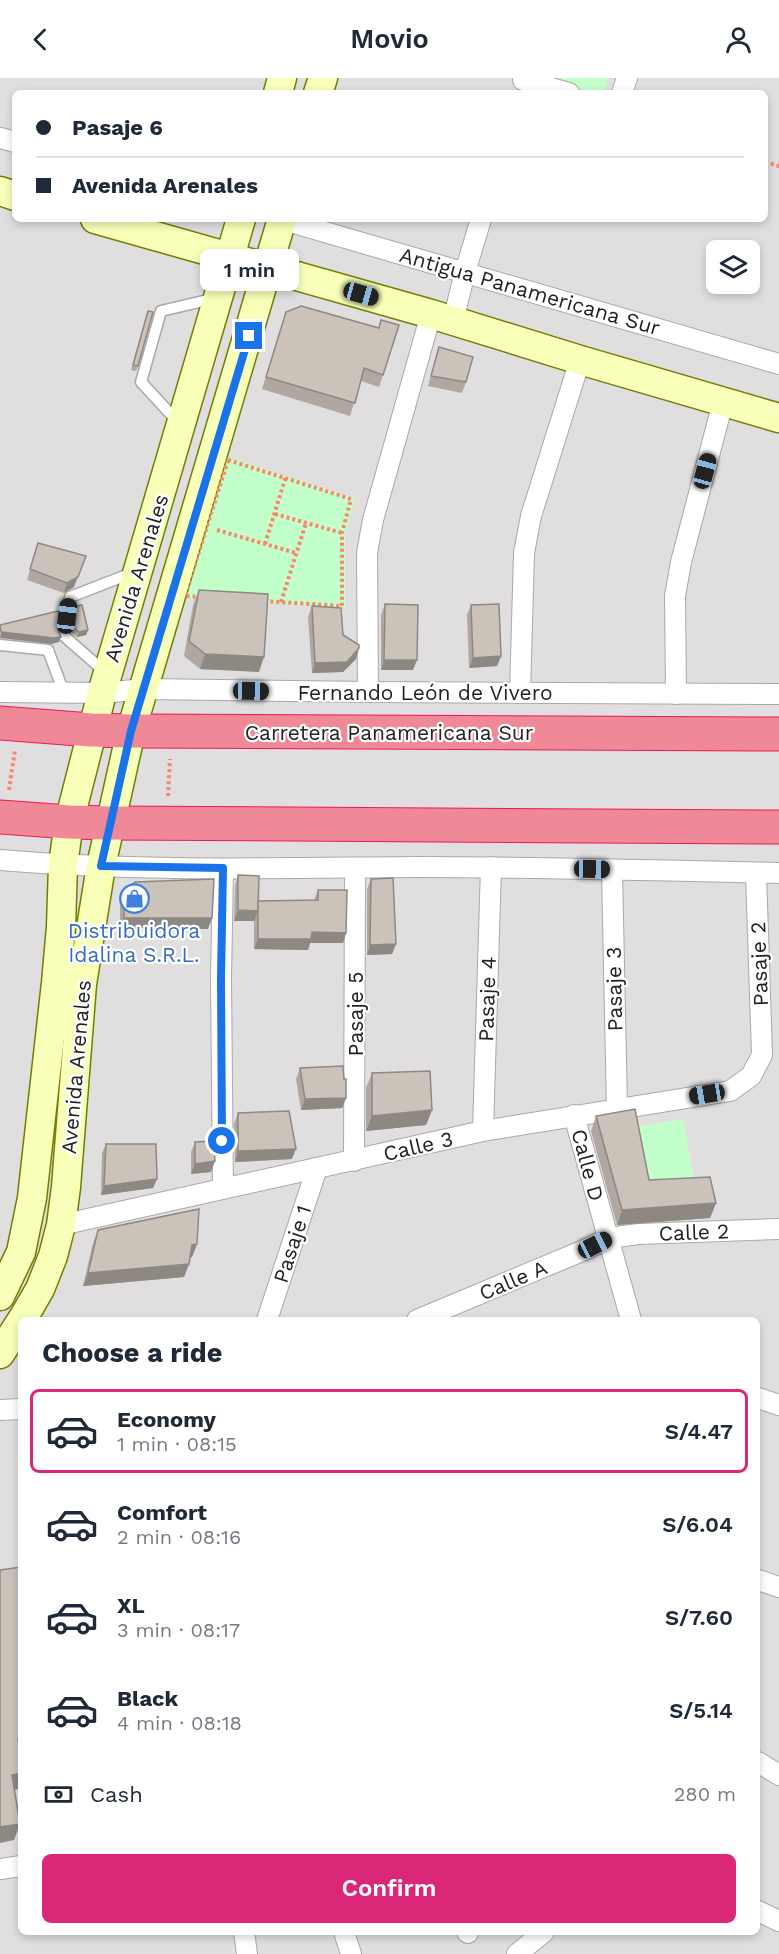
<!DOCTYPE html>
<html lang="en">
<head>
<meta charset="utf-8">
<style>
  body { margin:0; font-family:"Work Sans",sans-serif; background:#f6f6f7; color:#1f2937; height:100vh; display:flex; flex-direction:column; font-size:22px; white-space:nowrap }
  * { box-sizing:border-box; margin:0 }
  p { font-size:20px; color:#747a83 }
  .icon { flex:none; width:33px; height:33px; fill:none; stroke:currentColor; stroke-width:2; stroke-linecap:round; stroke-linejoin:round }
  .map { position:relative; flex:1; overflow:hidden }
  .panel { position:absolute; left:18px; top:1239px; width:742px; height:618px; display:flex; flex-direction:column; background:#fff; border-radius:9px; box-shadow:0 3px 9px #0003 }
  .panel>* { flex:none }
  .guide { position:absolute; left:12px; top:12px; width:756px; height:132px; border-radius:9px; box-shadow:0 3px 9px #0003; display:grid; align-content:center; height:132px; padding:0 24px; background:#fff }
  .controls { position:absolute; left:706px; top:162px; display:grid; gap:12px }
  .controls a { display:grid; place-items:center; width:54px; height:54px; border-radius:9px; background:#fff; box-shadow:0 3px 9px #0003; font-size:30px }
  .end { position:absolute; width:27px; height:27px; margin:-14px; border:8px solid #1a73e8; background:#fff; box-shadow:0 0 0 3px #fff }
  .from { border-radius:50% }
  .bubble { position:absolute; height:42px; border-radius:9px; background:#fff; box-shadow:0 3px 9px #0003; font-size:20px; font-weight:600; line-height:42px; text-align:center }
  .car { position:absolute; width:18px; height:36px; margin:-18px -9px; border-radius:8px; box-shadow:0 0 4px 2px #0007; background:linear-gradient(#222 24%,#8ab4d8 0 40%,#222 0 76%,#8ab4d8 0 86%,#222 0) }
  .guide b { display:flex; align-items:center; gap:21px; height:57px; font-size:22px }
  .guide b+b { border-top:2px solid #e0e1e3 }
  .guide i { width:15px; height:15px; background:#1f2937 }
  ul { padding:0; list-style:none }
  li { display:flex; align-items:center; gap:18px; height:84px; margin:0 12px 9px; padding:0 12px; border:3px solid transparent; border-radius:9px }
  li div { flex:1 }
  li b { display:block; font-size:22px }
  li em { font-style:normal; font-weight:600 }
  li.on { border-color:#db2777 }
  li>.icon { width:54px; height:54px; stroke-width:1.5 }
  h2 { padding:0 24px; font-size:27px; line-height:72px }
  .pay { display:flex; align-items:center; gap:15px; height:66px; padding:0 24px; font-size:22px }
  .pay p { margin-inline-start:auto }
  .cta { display:flex; gap:12px; margin-top:auto; padding:12px 24px }
  .cta a { flex:1; height:69px; border-radius:9px; background:#db2777; color:#fff; font-size:24px; font-weight:600; line-height:69px; text-align:center }
  header { display:flex; justify-content:space-between; align-items:center; height:78px; padding:0 24px; background:#fff; font-size:27px; font-weight:600 }
  .map>svg:first-child { display:block }
  .residential { fill:#e0dede; fill-rule:evenodd }
  .park { fill:#c2ffca }
  .lines { fill:none; stroke-linecap:round; stroke-linejoin:round }
  .lane-casing { stroke:#a9a9a9; stroke-width:13 }
  .street-casing { stroke:#a9a9a9; stroke-width:22 }
  .secondary-casing { stroke:#6c8100; stroke-width:31 }
  .highway-casing { stroke:#ec1956; stroke-width:35 }
  .path { stroke:#ff836c; stroke-width:4; stroke-dasharray:3 3; stroke-linecap:butt }
  .lane { stroke:#fff; stroke-width:10 }
  .street { stroke:#fff; stroke-width:20 }
  .secondary { stroke:#f8ffb9; stroke-width:28 }
  .highway { stroke:#f08997; stroke-width:33 }
  .wall { fill:#afa7a0 }
  .shaded-wall { fill:#8e8882 }
  .building { fill:#cbc2ba; stroke:#8e8882; stroke-width:1.5 }
  .route { stroke:#1a73e8; stroke-width:8 }
  .labels { text-anchor:middle; dominant-baseline:central; stroke-width:4.5; stroke-linejoin:round; paint-order:stroke }
  .street-label { font-size:21px; fill:#222; stroke:#fff }
  .shop-label { font-size:21px; fill:#366cbe; stroke:#fff }
</style>
</head>
<body>
<header><svg class="icon" aria-label="back" viewBox="0 0 24 24"><path d="M15 5l-7 7 7 7"/></svg>Movio<svg class="icon" aria-label="person" viewBox="0 0 24 24"><circle cx="12" cy="8" r="4"/><path d="M4 21q1-7 8-7t8 7"/></svg></header>
<div class="map">
<svg width="779" height="1876" viewBox="0 0 779 1876">
  <rect width="100%" height="100%" fill="#f2efe8"/>
  <path class="residential" d="M 0,0 L 779,0 L 779,1876 L 0,1876 ZM 15,15 L 765,15 L 765,141 L 15,141 ZM 717,172 L 750,172 L 750,206 L 717,206 ZM 21,1242 L 758,1242 L 758,1854 L 21,1854 Z"/>
  <g class="park">
    <polygon points="543,0 608,0 604,15 594,15"/>
    <polygon points="227,379 355,420 345,457 345,530 183,520"/>
    <polygon points="683,1041 695,1106 649,1114 638,1049"/>
  </g>
  <g class="lines">
    <defs>
      <g id="lane">
        <polyline points="178,344 141,304 161,233 216,220"/>
        <polyline points="0,567 48,572 64,615"/>
        <polyline points="105,594 64,558 70,519 132,495"/>
      </g>
      <g id="street">
        <polyline points="523,2 569,15"/>
        <polyline points="622,15 627,0"/>
        <polyline points="0,60 15,64"/>
        <polyline points="280,141 779,286"/>
        <polyline points="453,243 465,194 481,141"/>
        <polyline points="0,614 102,615 145,611 368,614 779,616"/>
        <polyline points="368,614 367,475 373,442 431,236"/>
        <polyline points="520,615 524,475 531,438 580,282"/>
        <polyline points="676,616 675,518 681,484 723,324"/>
        <path d="M 0,782 C 138,794 278,790 417,789 C 537,789 658,792 779,795"/>
        <polyline points="612,792 617,1031"/>
        <polyline points="574,1037 631,1242"/>
        <polyline points="483,1053 491,789"/>
        <polyline points="354,1083 355,790"/>
        <polyline points="223,1110 221,900 223,791"/>
        <polyline points="61,1147 483,1053 730,1013 751,998 762,977 756,795"/>
        <polyline points="267,1242 317,1090"/>
        <polyline points="417,1242 582,1173 609,1160 639,1156 779,1151"/>
        <polyline points="758,1320 779,1327"/>
        <polyline points="0,1332 21,1331"/>
        <polyline points="758,1502 779,1509"/>
        <polyline points="758,1684 779,1697"/>
        <polyline points="0,1791 21,1788"/>
        <polyline points="758,1833 779,1843"/>
        <polyline points="244,1854 247,1876"/>
        <polyline points="344,1854 351,1876"/>
        <polyline points="467,1854 468,1855"/>
        <polyline points="517,1876 544,1854"/>
      </g>
      <g id="secondary">
        <polyline points="278,15 282,0"/>
        <polyline points="318,15 323,0"/>
        <polyline points="0,113 15,118"/>
        <polyline points="95,141 431,236 580,282 779,340"/>
        <polyline points="0,1218 21,1174 32,1120 56,905 61,849 63,787 69,744 102,615 241,141"/>
        <polyline points="22,1242 40,1211 53,1178 61,1147 66,1109 82,906 101,788 131,653 282,141"/>
        <polyline points="0,1276 21,1243"/>
      </g>
      <g id="highway">
        <polyline points="0,645 91,652 131,653 779,656"/>
        <polyline points="0,739 69,744 110,745 779,749"/>
      </g>
    </defs>
    <use href="#lane" class="lane-casing"/>
    <use href="#street" class="street-casing"/>
    <use href="#secondary" class="secondary-casing"/>
    <use href="#highway" class="highway-casing"/>
    <g class="path">
      <polyline points="765,84 779,88"/>
      <polygon points="228,382 351,421 342,455 342,528 185,518"/>
      <polyline points="275,436 342,455"/>
      <polyline points="217,452 296,475"/>
      <polyline points="265,466 286,398"/>
      <polyline points="281,524 306,445"/>
      <polyline points="9,712 15,672"/>
      <polyline points="168,718 170,681"/>
    </g>
    <use href="#lane" class="lane"/>
    <use href="#street" class="street"/>
    <use href="#secondary" class="secondary"/>
    <use href="#highway" class="highway"/>
  </g>
  <g class="wall">
    <polygon points="286,234 383,297 379,309 361,303 350,338 262,311"/>
    <polygon points="146,238 138,288 136,293 131,292"/>
    <polygon points="439,269 466,304 462,315 428,308"/>
    <polygon points="38,465 74,509 64,515 27,502"/>
    <polygon points="199,512 259,594 200,591 184,578 193,527"/>
    <polygon points="385,526 413,592 381,592 381,537"/>
    <polygon points="471,527 501,578 497,588 469,590 467,537"/>
    <polygon points="77,528 88,552 86,557 77,559 72,555 75,533"/>
    <polygon points="312,528 343,557 356,581 343,594 312,595 308,539"/>
    <polygon points="238,797 258,823 314,822 318,812 346,855 343,865 310,865 308,872 254,871 254,842 254,843 234,843 235,807"/>
    <polygon points="371,801 396,866 392,876 367,877 367,811"/>
    <polygon points="124,815 208,851 120,850 120,825"/>
    <polygon points="300,990 344,1001 346,1020 342,1030 301,1032 296,1001"/>
    <polygon points="372,995 432,1032 426,1047 366,1053 366,1010"/>
    <polygon points="238,1035 292,1081 235,1084 234,1046"/>
    <polygon points="596,1038 649,1102 716,1125 710,1140 617,1147 591,1053"/>
    <polygon points="195,1064 211,1094 191,1096 191,1074"/>
    <polygon points="106,1066 157,1101 153,1110 101,1117 102,1075"/>
    <polygon points="98,1152 197,1166 192,1179 190,1180 189,1186 184,1199 83,1208 93,1165"/>
  </g>
  <g class="shaded-wall">
    <polygon points="86,478 74,509 64,515 67,505"/>
    <polygon points="88,552 86,557 77,559 79,554"/>
    <polygon points="1,554 61,559 59,564 52,566 0,560"/>
    <polygon points="359,570 356,581 343,594 312,595 315,585"/>
    <polygon points="205,576 264,579 259,594 200,591"/>
    <polygon points="501,578 497,588 469,590 473,580"/>
    <polygon points="384,582 417,582 413,592 381,592"/>
    <polygon points="238,832 258,833 254,843 234,843"/>
    <polygon points="124,840 212,840 208,851 120,850"/>
    <polygon points="312,854 346,855 343,865 310,865 308,872 254,871 258,861"/>
    <polygon points="396,866 392,876 367,877 370,867"/>
    <polygon points="346,1020 342,1030 301,1032 305,1021"/>
    <polygon points="432,1032 426,1047 366,1053 372,1038"/>
    <polygon points="296,1071 292,1081 235,1084 238,1073"/>
    <polygon points="215,1083 211,1094 191,1096 195,1086"/>
    <polygon points="157,1101 153,1110 101,1117 104,1108"/>
    <polygon points="716,1125 710,1140 617,1147 622,1132"/>
    <polygon points="197,1166 192,1179 187,1180 192,1167"/>
    <polygon points="189,1186 184,1199 83,1208 88,1195"/>
    <polygon points="21,1659 21,1675 12,1676 18,1660"/>
    <polygon points="21,1695 21,1702 18,1711 6,1714 12,1697"/>
    <polygon points="20,1746 14,1762 0,1765 0,1749"/>
  </g>
  <g class="building">
    <polygon points="301,228 379,250 381,242 399,247 383,297 364,290 355,325 266,299 286,234"/>
    <polygon points="148,233 153,234 138,288 133,287"/>
    <polygon points="439,269 473,279 466,304 431,298"/>
    <polygon points="38,465 86,478 78,499 67,505 30,491"/>
    <polygon points="199,512 268,516 264,579 205,576 189,563"/>
    <polygon points="385,526 418,527 417,582 384,582"/>
    <polygon points="499,526 501,578 473,580 471,527"/>
    <polygon points="82,527 88,552 79,554 74,550 77,528"/>
    <polygon points="312,528 341,530 343,557 359,567 359,570 347,584 315,585"/>
    <polygon points="62,532 58,552 61,559 54,560 1,554 0,547"/>
    <polygon points="238,797 259,798 258,833 238,832"/>
    <polygon points="393,800 396,866 370,867 371,801"/>
    <polygon points="214,801 212,840 124,840 124,815 135,804"/>
    <polygon points="318,812 347,812 346,855 312,854 311,861 258,861 258,823 318,822"/>
    <polygon points="343,988 344,1001 346,1001 346,1020 305,1021 300,990"/>
    <polygon points="430,993 432,1032 372,1038 372,995"/>
    <polygon points="635,1031 649,1102 710,1099 716,1125 622,1132 596,1038"/>
    <polygon points="289,1033 296,1071 238,1073 238,1035"/>
    <polygon points="214,1063 215,1083 195,1086 195,1064"/>
    <polygon points="106,1066 156,1066 157,1101 104,1108"/>
    <polygon points="199,1131 197,1166 192,1167 189,1186 88,1195 98,1152"/>
    <polygon points="21,1489 21,1659 18,1660 21,1679 21,1695 12,1697 20,1746 0,1749 0,1492"/>
  </g>
  <g class="lines">
    <polyline class="route" points="222,1063 221,900 223,790 101,788 131,653 249,258"/>
  </g>
  <defs>
    <symbol id="shop-ring" viewBox="-11 -11 22 22"><circle r="9.5" fill="#fff" stroke="#3f7fe0" stroke-width="1.5"/><path d="M-5-2.5h2.3a2.7 3.5 0 0 1 5.4 0H5L5.5 6h-11ZM-1.5-2.5h3a1.5 2.3 0 0 0-3 0Z" fill="#3f7fe0"/></symbol>
  </defs>
  <g fill-rule="evenodd">
    <use href="#shop-ring" x="118" y="804" width="33" height="33"/>
  </g>
  <g class="labels">
    <g class="street-label">
      <text transform="translate(530 213) rotate(16)">Antigua Panamericana Sur</text>
      <text transform="translate(136 500) rotate(-73)">Avenida Arenales</text>
      <text x="425" y="614">Fernando León de Vivero</text>
      <text x="389" y="654">Carretera Panamericana Sur</text>
      <text transform="translate(759 886) rotate(-92)">Pasaje 2</text>
      <text transform="translate(614 911) rotate(-91)">Pasaje 3</text>
      <text transform="translate(487 921) rotate(-88)">Pasaje 4</text>
      <text transform="translate(355 936) rotate(-90)">Pasaje 5</text>
      <text transform="translate(76 989) rotate(-85)">Avenida Arenales</text>
      <text transform="translate(418 1068) rotate(-13)">Calle 3</text>
      <text transform="translate(588 1087) rotate(75)">Calle D</text>
      <text transform="translate(694 1154) rotate(-2)">Calle 2</text>
      <text transform="translate(292 1166) rotate(-72)">Pasaje 1</text>
      <text transform="translate(513 1202) rotate(-23)">Calle A</text>
    </g>
    <g class="shop-label">
      <text x="134" y="852">Distribuidora<tspan x="134" dy="24">Idalina S.R.L.</tspan></text>
    </g>
  </g>
</svg>
<div class="controls">
<a><svg class="icon" aria-label="layers" viewBox="0 0 24 24"><path d="M12 4l9 5-9 5-9-5zM3 14l9 5 9-5"/></svg></a>
</div>
<i class="end from" style="left:222px;top:1063px"></i>
<i class="end" style="left:249px;top:258px"></i>
<div class="bubble" style="left:200px;top:171px;width:99px">1 min</div>
<i class="car" style="left:361px;top:216px;rotate:106deg"></i>
<i class="car" style="left:705px;top:393px;rotate:15deg"></i>
<i class="car" style="left:67px;top:538px;rotate:7deg"></i>
<i class="car" style="left:251px;top:613px;rotate:91deg"></i>
<i class="car" style="left:592px;top:791px;rotate:91deg"></i>
<i class="car" style="left:707px;top:1016px;rotate:261deg"></i>
<i class="car" style="left:595px;top:1167px;rotate:63deg"></i>
<div class="guide">
<b><i class="from"></i>Pasaje 6</b>
<b><i></i>Avenida Arenales</b>
</div>
<section class="panel">
<h2>Choose a ride</h2>
<ul>
<li class="on"><svg class="icon" aria-label="car" viewBox="0 0 24 24"><path d="M5 17H2v-5l4-1 3-4h7l3 4 3 1v5h-3M9 17h6M6 11h13"/><circle cx="7" cy="17" r="2"/><circle cx="17" cy="17" r="2"/></svg><div><b>Economy</b><p>1 min · 08:15</p></div><em>S/4.47</em></li>
<li><svg class="icon" aria-label="car" viewBox="0 0 24 24"><path d="M5 17H2v-5l4-1 3-4h7l3 4 3 1v5h-3M9 17h6M6 11h13"/><circle cx="7" cy="17" r="2"/><circle cx="17" cy="17" r="2"/></svg><div><b>Comfort</b><p>2 min · 08:16</p></div><em>S/6.04</em></li>
<li><svg class="icon" aria-label="car" viewBox="0 0 24 24"><path d="M5 17H2v-5l4-1 3-4h7l3 4 3 1v5h-3M9 17h6M6 11h13"/><circle cx="7" cy="17" r="2"/><circle cx="17" cy="17" r="2"/></svg><div><b>XL</b><p>3 min · 08:17</p></div><em>S/7.60</em></li>
<li><svg class="icon" aria-label="car" viewBox="0 0 24 24"><path d="M5 17H2v-5l4-1 3-4h7l3 4 3 1v5h-3M9 17h6M6 11h13"/><circle cx="7" cy="17" r="2"/><circle cx="17" cy="17" r="2"/></svg><div><b>Black</b><p>4 min · 08:18</p></div><em>S/5.14</em></li>
</ul>
<div class="pay"><svg class="icon" aria-label="cash" viewBox="0 0 24 24"><path d="M3 7h18v10H3z"/><circle cx="12" cy="12" r="2"/></svg>Cash<p>280 m</p></div>
<div class="cta"><a>Confirm</a></div>
</section>
</div>
</body>
</html>
